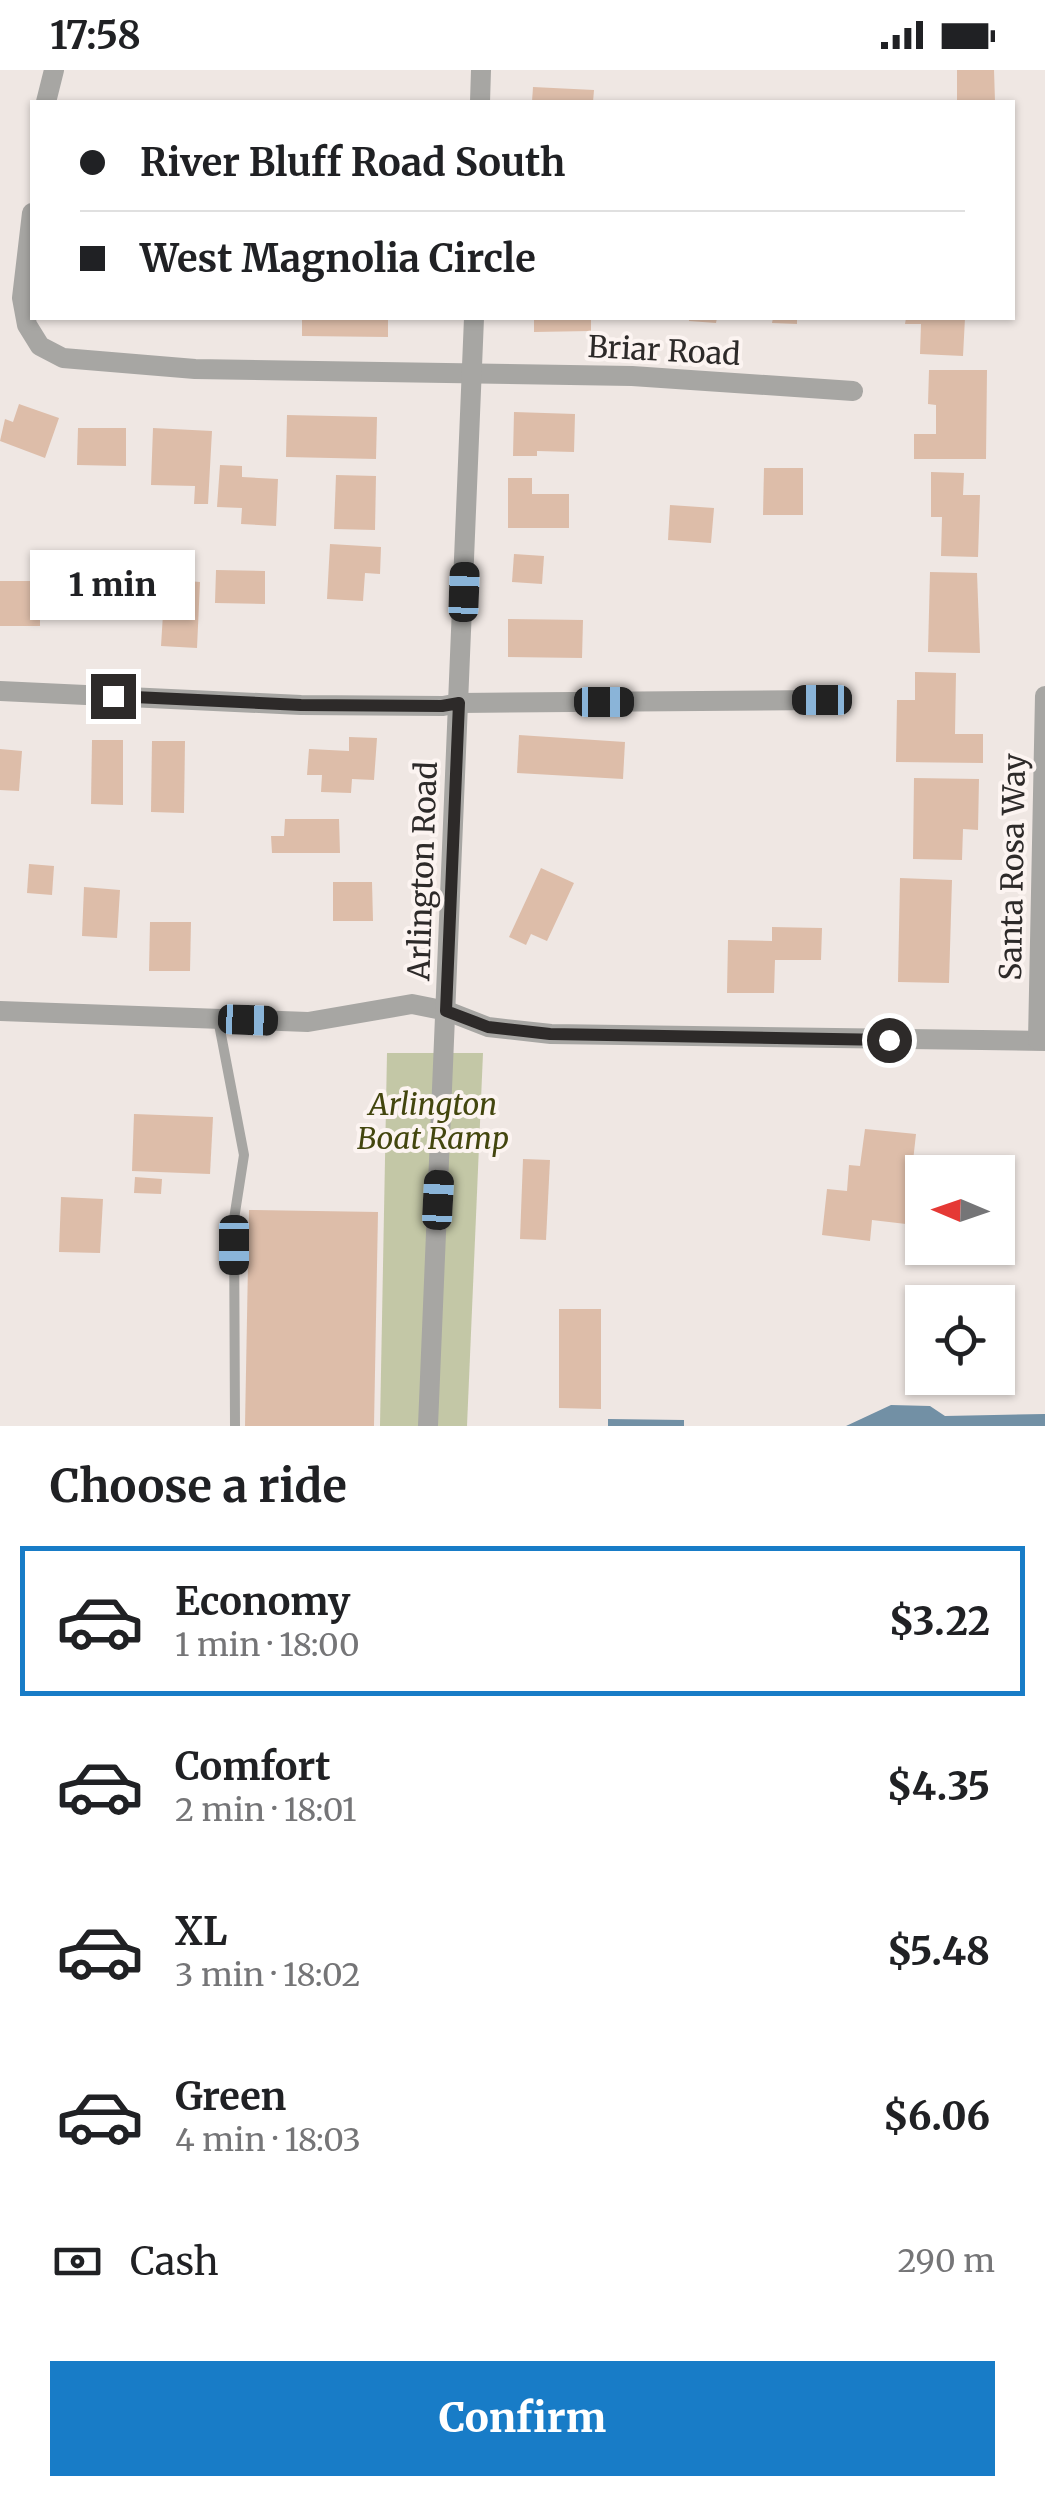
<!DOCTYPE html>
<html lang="en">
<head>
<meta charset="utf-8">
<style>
  body { margin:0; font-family:Merriweather,serif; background:#f6f6f6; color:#202124; height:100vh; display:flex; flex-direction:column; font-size:38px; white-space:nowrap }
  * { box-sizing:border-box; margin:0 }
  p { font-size:32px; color:#757577 }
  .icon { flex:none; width:55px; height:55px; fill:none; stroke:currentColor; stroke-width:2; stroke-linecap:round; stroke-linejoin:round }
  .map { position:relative; height:1356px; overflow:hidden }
  .panel { display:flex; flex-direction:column; background:#fff; flex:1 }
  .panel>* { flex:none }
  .guide { position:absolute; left:30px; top:30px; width:985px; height:220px; border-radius:0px; box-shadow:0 2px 8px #0004; display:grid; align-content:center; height:220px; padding:0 50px; background:#fff }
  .needle { width:65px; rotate:272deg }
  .fabs { position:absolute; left:905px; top:1085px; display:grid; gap:20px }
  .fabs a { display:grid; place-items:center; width:110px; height:110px; border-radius:0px; background:#fff; box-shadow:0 2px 8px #0004; font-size:50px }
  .end { position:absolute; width:45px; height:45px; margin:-22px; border:12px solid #2d2a29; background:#fff; box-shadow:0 0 0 5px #fff }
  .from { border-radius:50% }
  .bubble { position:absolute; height:70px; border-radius:0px; background:#fff; box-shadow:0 2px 8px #0004; font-size:32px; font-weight:800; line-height:70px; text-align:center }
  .car { position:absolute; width:30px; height:60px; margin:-30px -15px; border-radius:12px; box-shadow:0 0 8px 2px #0007; background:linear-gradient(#222 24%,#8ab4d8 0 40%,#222 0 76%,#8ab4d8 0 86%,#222 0) }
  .guide b { display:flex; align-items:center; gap:35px; height:95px; font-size:38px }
  .guide b+b { border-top:2px solid #e0e0e0 }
  .guide i { width:25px; height:25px; background:#202124 }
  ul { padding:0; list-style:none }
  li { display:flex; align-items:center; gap:30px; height:150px; margin:0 20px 15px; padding:0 30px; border:5px solid transparent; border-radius:0px }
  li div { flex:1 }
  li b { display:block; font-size:38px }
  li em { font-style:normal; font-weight:800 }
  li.selected { border-color:#187cc7 }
  li>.icon { width:90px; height:90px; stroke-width:1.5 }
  h2 { padding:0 50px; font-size:45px; line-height:120px }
  .pay { display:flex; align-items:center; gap:25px; height:110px; padding:0 50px; font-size:38px }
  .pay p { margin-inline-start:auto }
  .action { display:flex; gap:20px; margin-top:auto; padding:20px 50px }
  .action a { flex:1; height:115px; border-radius:0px; background:#187cc7; color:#fff; font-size:40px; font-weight:800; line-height:115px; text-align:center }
  .status { display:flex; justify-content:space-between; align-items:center; height:70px; padding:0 50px; background:#fff; direction:ltr }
  .status svg { height:28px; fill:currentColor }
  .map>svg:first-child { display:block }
  .green { fill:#c3c7a6 }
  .water { fill:#7290a5 }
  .building { fill:#ddbda9 }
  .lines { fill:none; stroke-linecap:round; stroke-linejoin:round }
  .service { stroke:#a7a6a3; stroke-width:10 }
  .minor { stroke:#a7a6a3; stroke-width:20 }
  .route { stroke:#2d2a29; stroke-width:12 }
  .labels { text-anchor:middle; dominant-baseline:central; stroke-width:8; stroke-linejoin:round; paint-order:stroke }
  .street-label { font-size:30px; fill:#2d2a29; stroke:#fcf4f1 }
  .park-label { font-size:30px; font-style:italic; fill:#43460e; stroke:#fcf4f1 }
</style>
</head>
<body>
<div class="status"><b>17:58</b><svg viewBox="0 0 49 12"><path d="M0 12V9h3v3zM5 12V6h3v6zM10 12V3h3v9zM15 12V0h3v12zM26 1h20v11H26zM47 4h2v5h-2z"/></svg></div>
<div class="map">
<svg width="1045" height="1356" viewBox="0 0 1045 1356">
  <rect width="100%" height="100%" fill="#efe7e3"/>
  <polygon class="green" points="387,983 483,983 467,1356 380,1356"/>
  <g class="water">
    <polygon points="891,1335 930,1336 945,1346 1045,1344 1045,1356 846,1356"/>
    <polygon points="608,1349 684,1350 684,1356 608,1356"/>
  </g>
  <g class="building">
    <polygon points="957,0 994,0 995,32 957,32"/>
    <polygon points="533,17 594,20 593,32 532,32"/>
    <polygon points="302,248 388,248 388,267 302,266"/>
    <polygon points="534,248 591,248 591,261 534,262"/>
    <polygon points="689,248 717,248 716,253 689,251"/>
    <polygon points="773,248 797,248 797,254 772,253"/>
    <polygon points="906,248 965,248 963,286 920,284 921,254 905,254"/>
    <polygon points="929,300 987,300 986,389 914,389 914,364 936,364 936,335 928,334"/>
    <polygon points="19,334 59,348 45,388 0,371 5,349 13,352"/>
    <polygon points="514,342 575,344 574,382 537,381 537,386 513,386"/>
    <polygon points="287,345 377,347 376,389 286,387"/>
    <polygon points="78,358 126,358 126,396 77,395"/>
    <polygon points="153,358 212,361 208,434 194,434 195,416 151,415"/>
    <polygon points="220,395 242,396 242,407 278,409 276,456 241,454 242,438 217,437"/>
    <polygon points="764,398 803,398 803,445 763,445"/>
    <polygon points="931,402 964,403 963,425 980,425 978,487 941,486 942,447 931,447"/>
    <polygon points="336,405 376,406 375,460 334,459"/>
    <polygon points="508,408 532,408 532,424 569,424 569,458 508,458"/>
    <polygon points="670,435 714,438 711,473 668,470"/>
    <polygon points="330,474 381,477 380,504 365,503 363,531 327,529"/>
    <polygon points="145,483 167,484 165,509 200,512 197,578 161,576 164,528 143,527"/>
    <polygon points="514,484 544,486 542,514 512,512"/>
    <polygon points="216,500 265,501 265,534 215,533"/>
    <polygon points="930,502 977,503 980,583 928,582"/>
    <rect x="0" y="511" width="40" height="45"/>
    <polygon points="508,549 583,550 582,588 508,587"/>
    <polygon points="915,602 956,603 955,664 983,664 983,693 896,692 897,630 915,630"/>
    <polygon points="519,665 625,672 623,709 517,703"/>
    <polygon points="349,667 377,668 374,710 352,709 351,723 321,722 322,705 307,705 309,679 349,681"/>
    <polygon points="92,670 123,670 123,735 91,734"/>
    <polygon points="152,671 185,671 184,743 151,742"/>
    <polygon points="0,679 22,681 19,721 0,720"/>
    <polygon points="914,708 979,709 978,760 963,759 962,790 913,789"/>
    <polygon points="285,749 339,749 340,783 272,783 271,766 284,766"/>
    <polygon points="29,794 54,796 52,825 27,823"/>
    <polygon points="541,798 574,813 547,871 531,864 526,875 509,867"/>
    <polygon points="900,808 952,810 949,913 898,912"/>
    <polygon points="333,812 372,812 373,851 333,851"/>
    <polygon points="84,817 120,820 117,868 82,866"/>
    <polygon points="150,852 191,852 190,901 149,901"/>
    <polygon points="772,857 822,858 821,890 775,890 774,923 727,923 728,870 772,871"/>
    <polygon points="134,1044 213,1047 210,1104 132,1101"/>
    <polygon points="865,1059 916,1064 906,1154 872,1150 870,1171 822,1165 827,1119 847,1121 849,1095 860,1096"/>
    <polygon points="523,1089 550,1090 546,1170 520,1169"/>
    <polygon points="135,1107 162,1109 161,1124 134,1123"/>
    <polygon points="61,1127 103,1129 100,1183 59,1182"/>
    <polygon points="249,1140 378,1142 374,1356 245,1356"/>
    <polygon points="559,1239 601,1239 601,1339 559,1338"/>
  </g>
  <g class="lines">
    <polyline class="service" points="218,949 244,1085 234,1149 235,1356"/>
    <g class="minor">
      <polyline points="46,32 54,0"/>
      <polyline points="480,32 481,0"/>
      <polyline points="32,143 22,228 27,255 40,276 63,288 195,299 632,306 853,321"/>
      <polyline points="0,621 301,635 443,636 459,633 822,630"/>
      <polyline points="0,941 308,952 412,934 447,941 488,957 551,964 1045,971"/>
      <polyline points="1038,970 1045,626"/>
      <polyline points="428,1356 474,248"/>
    </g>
  </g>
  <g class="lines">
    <polyline class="route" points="113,626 301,635 442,636 459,633 446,941 488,957 550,964 889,970"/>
  </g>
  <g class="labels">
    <g class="street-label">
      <text transform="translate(664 280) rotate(3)">Briar Road</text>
      <text transform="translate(1012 797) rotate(-89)">Santa Rosa Way</text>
      <text transform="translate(422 801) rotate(-88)">Arlington Road</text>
    </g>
    <g class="park-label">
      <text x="433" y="1034">Arlington<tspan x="433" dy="34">Boat Ramp</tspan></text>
    </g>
  </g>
</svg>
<div class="fabs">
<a><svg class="needle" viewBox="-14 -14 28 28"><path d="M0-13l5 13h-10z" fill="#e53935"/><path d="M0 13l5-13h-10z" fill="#757577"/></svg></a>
<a><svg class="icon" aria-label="locate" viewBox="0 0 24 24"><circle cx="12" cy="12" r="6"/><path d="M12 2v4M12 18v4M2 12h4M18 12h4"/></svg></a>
</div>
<i class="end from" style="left:889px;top:970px"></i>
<i class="end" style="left:113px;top:626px"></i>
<div class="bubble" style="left:30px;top:480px;width:165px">1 min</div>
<i class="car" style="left:464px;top:522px;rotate:2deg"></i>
<i class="car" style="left:822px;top:630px;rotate:270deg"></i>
<i class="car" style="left:604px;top:632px;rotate:90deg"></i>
<i class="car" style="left:248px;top:950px;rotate:92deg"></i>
<i class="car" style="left:438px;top:1130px;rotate:3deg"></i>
<i class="car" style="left:234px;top:1175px;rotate:180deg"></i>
<div class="guide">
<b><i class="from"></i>River Bluff Road South</b>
<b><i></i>West Magnolia Circle</b>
</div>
</div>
<section class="panel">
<h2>Choose a ride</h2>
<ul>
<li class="selected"><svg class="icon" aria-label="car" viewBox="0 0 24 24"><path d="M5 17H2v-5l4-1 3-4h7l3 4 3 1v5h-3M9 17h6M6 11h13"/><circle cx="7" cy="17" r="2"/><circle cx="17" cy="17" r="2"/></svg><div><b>Economy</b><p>1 min · 18:00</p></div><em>$3.22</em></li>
<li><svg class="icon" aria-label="car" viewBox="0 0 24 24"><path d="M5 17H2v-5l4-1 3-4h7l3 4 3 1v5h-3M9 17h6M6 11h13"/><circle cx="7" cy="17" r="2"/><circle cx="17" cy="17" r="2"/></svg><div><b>Comfort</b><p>2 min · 18:01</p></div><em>$4.35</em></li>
<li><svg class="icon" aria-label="car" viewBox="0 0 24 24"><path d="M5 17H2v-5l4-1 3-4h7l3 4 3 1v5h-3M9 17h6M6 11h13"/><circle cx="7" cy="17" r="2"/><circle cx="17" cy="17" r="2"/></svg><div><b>XL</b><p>3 min · 18:02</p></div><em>$5.48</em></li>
<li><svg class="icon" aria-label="car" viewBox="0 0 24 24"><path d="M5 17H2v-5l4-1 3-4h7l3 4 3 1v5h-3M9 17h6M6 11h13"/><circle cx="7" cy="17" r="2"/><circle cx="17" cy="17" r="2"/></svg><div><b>Green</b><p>4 min · 18:03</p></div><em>$6.06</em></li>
</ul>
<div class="pay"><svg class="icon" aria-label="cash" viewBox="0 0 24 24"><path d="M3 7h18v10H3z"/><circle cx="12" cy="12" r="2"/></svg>Cash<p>290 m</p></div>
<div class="action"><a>Confirm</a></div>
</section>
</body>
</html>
